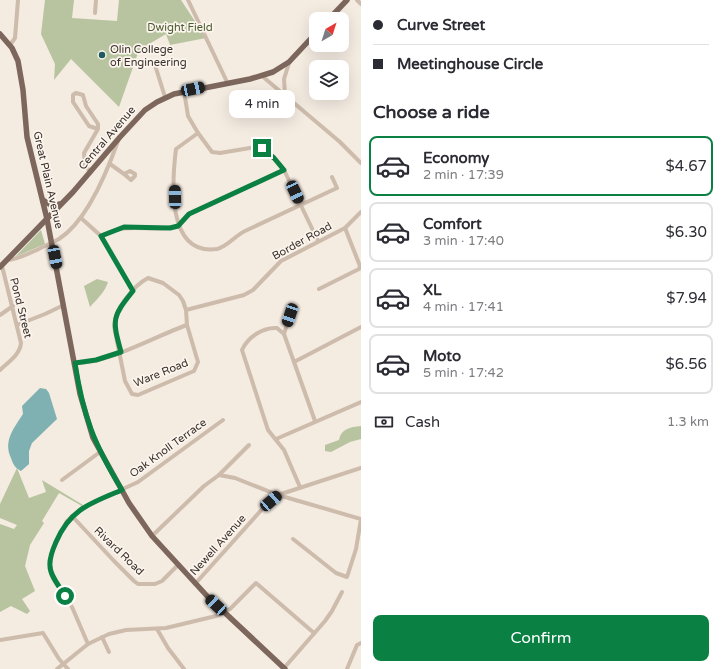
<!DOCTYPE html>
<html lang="en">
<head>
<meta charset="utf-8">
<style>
  body { margin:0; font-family:"Varela Round",sans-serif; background:#f2f2f3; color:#2b2b33; height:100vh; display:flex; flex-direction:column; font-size:15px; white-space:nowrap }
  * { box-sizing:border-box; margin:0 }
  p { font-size:13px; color:#7c7c81 }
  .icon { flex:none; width:22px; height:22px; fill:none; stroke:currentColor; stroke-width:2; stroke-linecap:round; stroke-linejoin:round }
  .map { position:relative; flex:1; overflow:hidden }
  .details { display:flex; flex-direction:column; background:#fff; width:360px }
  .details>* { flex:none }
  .guide { display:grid; align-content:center; height:88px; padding:0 12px; background:#fff }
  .needle { width:26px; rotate:39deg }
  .buttons { position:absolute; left:309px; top:12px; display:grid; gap:8px }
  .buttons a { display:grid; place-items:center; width:40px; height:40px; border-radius:8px; background:#fff; box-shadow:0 4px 16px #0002; font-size:20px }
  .end { position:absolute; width:18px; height:18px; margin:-9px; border:5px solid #0b8043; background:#fff; box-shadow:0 0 0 2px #fff }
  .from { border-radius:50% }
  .bubble { position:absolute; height:28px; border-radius:8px; background:#fff; box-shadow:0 4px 16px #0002; font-size:13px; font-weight:600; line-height:28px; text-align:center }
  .car { position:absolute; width:12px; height:24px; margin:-12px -6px; border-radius:5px; box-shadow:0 0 3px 1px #0007; background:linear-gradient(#222 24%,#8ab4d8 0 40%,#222 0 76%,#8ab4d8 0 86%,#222 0) }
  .guide b { display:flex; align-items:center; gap:14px; height:38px; font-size:15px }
  .guide b+b { border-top:1px solid #e1e1e2 }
  .guide i { width:10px; height:10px; background:#2b2b33 }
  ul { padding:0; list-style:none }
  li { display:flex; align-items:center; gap:12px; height:60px; margin:0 8px 6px; padding:0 4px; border:2px solid #e1e1e2; border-radius:8px }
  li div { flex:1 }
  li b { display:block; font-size:15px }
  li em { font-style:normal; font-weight:600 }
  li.active { border-color:#0b8043 }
  li>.icon { width:36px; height:36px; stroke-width:1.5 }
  h2 { padding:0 12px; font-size:18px; line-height:48px }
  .pay { display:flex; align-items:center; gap:10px; height:44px; padding:0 12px; font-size:15px }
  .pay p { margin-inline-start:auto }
  .primary-button { display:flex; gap:8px; margin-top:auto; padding:8px 12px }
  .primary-button a { flex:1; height:46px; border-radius:8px; background:#0b8043; color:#fff; font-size:16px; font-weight:600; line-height:46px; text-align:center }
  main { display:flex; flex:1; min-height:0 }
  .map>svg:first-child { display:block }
  .green { fill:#b8c4a0 }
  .water { fill:#7fb0b2 }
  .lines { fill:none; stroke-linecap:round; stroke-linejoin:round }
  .minor { stroke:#cdbbac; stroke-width:4 }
  .major { stroke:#7d675c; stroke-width:5.5 }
  .route { stroke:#0b8043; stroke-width:5 }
  .poi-dot { fill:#1f5a5e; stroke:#fbf5ee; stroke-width:1.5 }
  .labels { text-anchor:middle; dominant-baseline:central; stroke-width:3.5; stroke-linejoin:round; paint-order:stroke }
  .park-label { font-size:11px; fill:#4a5a2e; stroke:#fbf5ee }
  .poi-label { font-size:11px; fill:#3b302b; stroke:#fbf5ee; text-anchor:start }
  .street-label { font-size:11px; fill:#3b302b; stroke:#fbf5ee }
</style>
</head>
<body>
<main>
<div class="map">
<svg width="361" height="669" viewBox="0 0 361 669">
  <rect width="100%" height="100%" fill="#f4ebe1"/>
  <g class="green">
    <polygon points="45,0 74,0 72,18 117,21 119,0 181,0 206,38 170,45 166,34 139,50 119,107 71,59 54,80 55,64 41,34"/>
    <polygon points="41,230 45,244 15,257"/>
    <path d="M 97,279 L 108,282 C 105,292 97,299 90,307 L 84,286 Z"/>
    <path d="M 361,426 L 361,439 L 350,442 L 331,452 L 325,451 L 325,445 L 339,440 C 341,429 350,427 361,426 Z"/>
    <polygon points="17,468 29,498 46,492 42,480 83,505 82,506 59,493 42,521 44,523 30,545 25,566 35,591 22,599 30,611 27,614 11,606 0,612 0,524 14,529 17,525 0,518 0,504"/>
  </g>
  <path class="water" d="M 40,388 L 46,389 L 49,393 L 57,419 L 32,443 L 29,451 L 29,464 L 21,471 C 15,468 13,464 11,458 C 3,441 14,428 23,414 L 22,406 Z"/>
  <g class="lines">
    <g class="minor">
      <polyline points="188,0 228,84"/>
      <polyline points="357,0 361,4"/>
      <polyline points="95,13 96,0"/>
      <polyline points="10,45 15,38 18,0"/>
      <polyline points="155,65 165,97"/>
      <polyline points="262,76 340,142 361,163"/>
      <path d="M 184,91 L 188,116 L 198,133 L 176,149 C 172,181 166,256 217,249 C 227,247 236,235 245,231 L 337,188 L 332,177"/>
      <polyline points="285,95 284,79 289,63"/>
      <polyline points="110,164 124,174 130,171 135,174 135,176 131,180 124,174"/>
      <polyline points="284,170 318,241"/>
      <polyline points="91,172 85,166 84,153 98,129 89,126 73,102 73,95 76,93 83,95 86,106 98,124 98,129"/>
      <polyline points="81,218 101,236 133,291"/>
      <path d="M 178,226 L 189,214 L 284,170 C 277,160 268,150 256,147 L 220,153 L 212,152 L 198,133"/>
      <path d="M 101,236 C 130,220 150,234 178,226"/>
      <path d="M 8,260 C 19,259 27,254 37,250 C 44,246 52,243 59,239 C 87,221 107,172 118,141"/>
      <path d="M 148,278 L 163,283 L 179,295 L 183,301 L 186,310 L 187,325 L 198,362 L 194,371 L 138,395 L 132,394 L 125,381 L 114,326 C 115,309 133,286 148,278 Z"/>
      <polyline points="319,289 359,269 360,266 345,228"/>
      <polyline points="186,310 244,295 253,290 281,261 345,228 361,212"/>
      <polyline points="0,315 13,306"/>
      <polyline points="17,325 45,314 64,305"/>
      <polyline points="284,334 290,315"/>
      <polyline points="294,362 315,421"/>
      <path d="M 75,363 C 110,363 153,337 187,325"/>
      <path d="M 0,370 C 8,362 20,355 21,343 L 2,266"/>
      <polyline points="276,439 361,402"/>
      <polyline points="219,475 249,445"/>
      <polyline points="62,480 100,452"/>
      <path d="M 300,487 L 284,450 L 268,430 L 242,350 C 248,337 263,327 277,328 L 284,334 L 294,362 L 361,327"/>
      <polyline points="72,516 114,561 134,581 138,584 155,584 162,581 178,565"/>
      <polyline points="152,536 204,486 219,475 235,478 278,495 361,519 356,549 347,577 336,573 293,539"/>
      <polyline points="195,584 264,507 278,495 361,468"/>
      <polyline points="157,629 168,648 184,669"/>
      <polyline points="102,637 109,652"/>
      <polyline points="0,640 43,633 59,659 68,669"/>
      <polyline points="88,644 72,607 52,574 50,565 52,551 67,521 82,508 138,482 223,420"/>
      <polyline points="284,668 325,621 332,611 342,592"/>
      <polyline points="57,669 88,644 109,634 126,630 166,628 216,616 230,609 256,583 314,633"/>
      <polyline points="347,669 357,645 361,643"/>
    </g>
    <g class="major">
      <polyline points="329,19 347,0"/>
      <polyline points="0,34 12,48 18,61 23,90 27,137 47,219 80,394 93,438 129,503 152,536 208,597 285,669"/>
      <polyline points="43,200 52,206 60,204"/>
      <polyline points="0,267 73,192 120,137 145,110 157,102 174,94 250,79 273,72 289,62 316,33"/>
    </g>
  </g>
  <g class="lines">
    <path class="route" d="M 65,596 C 60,587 50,576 50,566 C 49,558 53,549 56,542 C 70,509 91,503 122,490 C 94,444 83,416 75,363 L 96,360 L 121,352 C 112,319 112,317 133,291 L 101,236 L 124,227 L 170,228 L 178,226 L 189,214 L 284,170 L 274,158 L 262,148"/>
  </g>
  <circle class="poi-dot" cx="102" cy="55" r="4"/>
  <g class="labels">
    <g class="park-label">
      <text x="180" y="27">Dwight Field</text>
    </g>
    <g class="poi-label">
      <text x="110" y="49">Olin College<tspan x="110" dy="13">of Engineering</tspan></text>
    </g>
    <g class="street-label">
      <text transform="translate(107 138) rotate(-49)">Central Avenue</text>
      <text transform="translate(48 180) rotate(77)">Great Plain Avenue</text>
      <text transform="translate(302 241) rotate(-29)">Border Road</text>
      <text transform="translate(21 308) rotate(76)">Pond Street</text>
      <text transform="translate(161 373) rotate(-22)">Ware Road</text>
      <text transform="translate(168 448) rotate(-36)">Oak Knoll Terrace</text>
      <text transform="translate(218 545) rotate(-48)">Newell Avenue</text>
      <text transform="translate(119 551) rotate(44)">Rivard Road</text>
    </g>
  </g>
</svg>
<div class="buttons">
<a><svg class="needle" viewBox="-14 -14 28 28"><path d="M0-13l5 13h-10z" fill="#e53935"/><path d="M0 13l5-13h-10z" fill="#7c7c81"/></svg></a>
<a><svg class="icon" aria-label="layers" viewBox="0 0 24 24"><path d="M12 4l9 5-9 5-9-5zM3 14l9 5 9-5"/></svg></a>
</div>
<i class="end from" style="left:65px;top:596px"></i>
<i class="end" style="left:262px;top:148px"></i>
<div class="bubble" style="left:229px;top:90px;width:66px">4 min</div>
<i class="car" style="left:193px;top:89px;rotate:78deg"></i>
<i class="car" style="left:295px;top:192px;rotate:155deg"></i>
<i class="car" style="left:175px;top:197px;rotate:359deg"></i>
<i class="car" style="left:55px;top:257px;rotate:169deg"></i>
<i class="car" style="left:290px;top:315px;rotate:198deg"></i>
<i class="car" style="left:271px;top:501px;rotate:49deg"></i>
<i class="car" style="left:216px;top:605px;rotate:313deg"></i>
</div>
<section class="details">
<div class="guide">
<b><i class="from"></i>Curve Street</b>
<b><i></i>Meetinghouse Circle</b>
</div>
<h2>Choose a ride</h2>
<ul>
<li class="active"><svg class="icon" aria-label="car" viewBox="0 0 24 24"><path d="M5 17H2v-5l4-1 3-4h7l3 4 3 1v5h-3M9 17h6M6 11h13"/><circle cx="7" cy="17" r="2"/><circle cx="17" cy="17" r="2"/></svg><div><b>Economy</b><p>2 min · 17:39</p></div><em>$4.67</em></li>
<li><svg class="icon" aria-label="car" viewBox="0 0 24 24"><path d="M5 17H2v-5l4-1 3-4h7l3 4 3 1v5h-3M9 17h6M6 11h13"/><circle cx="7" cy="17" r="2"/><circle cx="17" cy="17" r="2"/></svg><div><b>Comfort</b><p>3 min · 17:40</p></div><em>$6.30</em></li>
<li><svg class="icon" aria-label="car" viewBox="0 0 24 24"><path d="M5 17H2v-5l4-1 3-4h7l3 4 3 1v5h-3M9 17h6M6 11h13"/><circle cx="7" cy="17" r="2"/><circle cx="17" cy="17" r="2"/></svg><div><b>XL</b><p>4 min · 17:41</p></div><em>$7.94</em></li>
<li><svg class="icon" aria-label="car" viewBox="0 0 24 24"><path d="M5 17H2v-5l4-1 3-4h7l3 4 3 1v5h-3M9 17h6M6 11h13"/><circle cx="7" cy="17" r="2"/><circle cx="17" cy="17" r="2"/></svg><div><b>Moto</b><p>5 min · 17:42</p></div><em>$6.56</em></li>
</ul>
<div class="pay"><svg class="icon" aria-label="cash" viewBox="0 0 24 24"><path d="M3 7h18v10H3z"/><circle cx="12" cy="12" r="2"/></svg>Cash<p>1.3 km</p></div>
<div class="primary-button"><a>Confirm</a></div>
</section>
</main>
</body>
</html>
